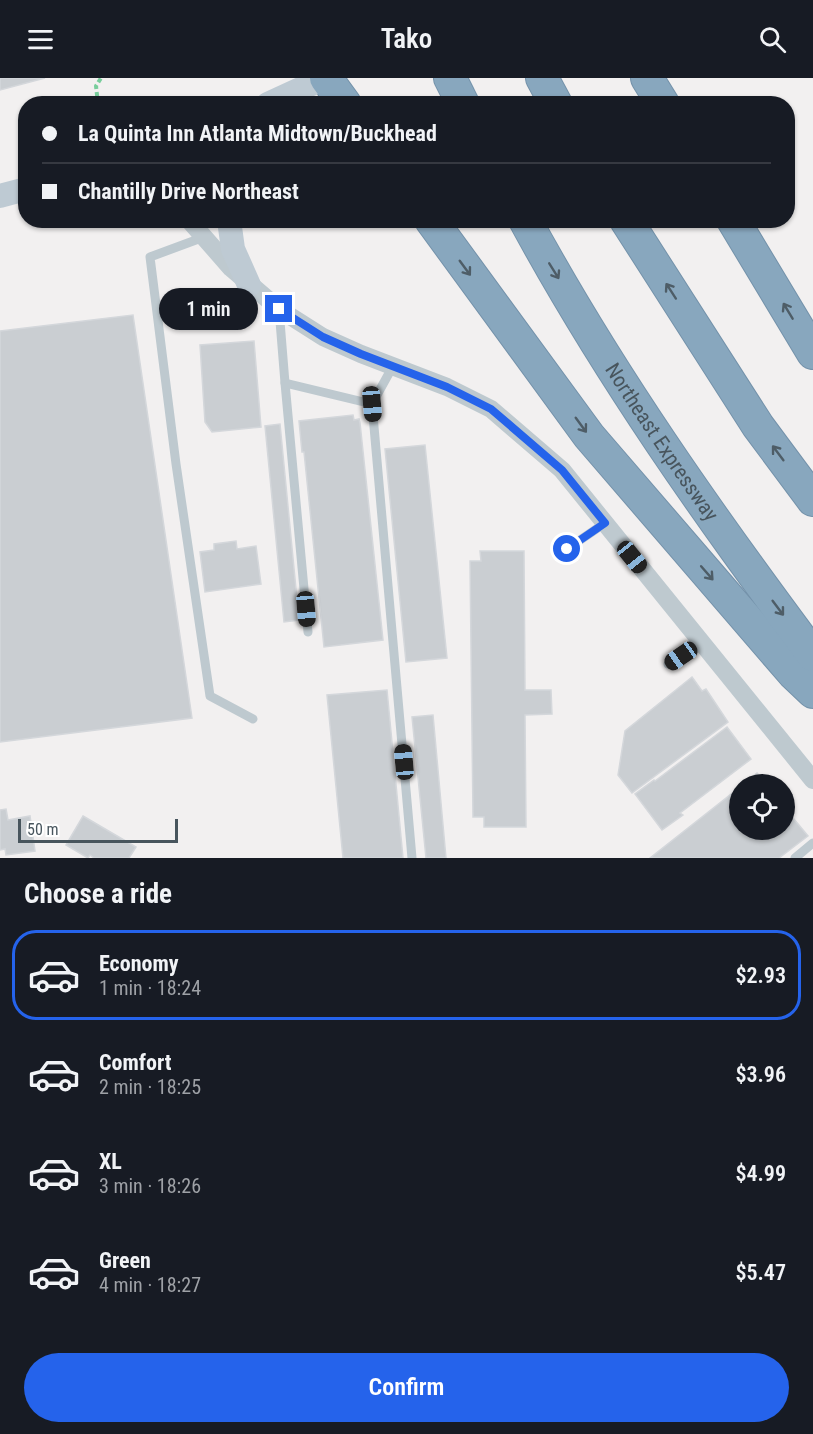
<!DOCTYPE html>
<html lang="en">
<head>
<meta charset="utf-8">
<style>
  body { margin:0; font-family:"Roboto Condensed",sans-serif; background:#242831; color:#f1f3f6; height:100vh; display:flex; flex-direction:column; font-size:22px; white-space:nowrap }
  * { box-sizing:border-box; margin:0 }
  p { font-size:20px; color:#9ea1a6 }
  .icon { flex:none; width:33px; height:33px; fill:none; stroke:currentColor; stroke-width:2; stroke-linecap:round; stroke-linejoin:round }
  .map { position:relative; height:780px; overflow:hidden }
  .sheet { display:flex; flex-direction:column; background:#171b24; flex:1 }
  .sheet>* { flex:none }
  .hud { position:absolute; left:18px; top:18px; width:777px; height:132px; border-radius:24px; box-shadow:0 2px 4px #0004; display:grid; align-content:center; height:132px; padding:0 24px; background:#171b24 }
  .controls { position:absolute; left:729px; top:696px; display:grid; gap:12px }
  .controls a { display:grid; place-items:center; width:66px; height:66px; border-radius:50%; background:#171b24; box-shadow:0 2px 4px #0004; font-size:30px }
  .scale { position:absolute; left:18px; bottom:15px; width:160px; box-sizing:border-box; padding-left:6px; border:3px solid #48555d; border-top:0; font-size:16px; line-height:21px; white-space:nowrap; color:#48555d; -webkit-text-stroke:4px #fff; paint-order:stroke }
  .end { position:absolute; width:27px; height:27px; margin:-14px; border:8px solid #2563eb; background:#fff; box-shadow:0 0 0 3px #fff }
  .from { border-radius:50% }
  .bubble { position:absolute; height:42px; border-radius:21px; background:#171b24; box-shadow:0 2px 4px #0004; font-size:20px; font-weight:600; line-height:42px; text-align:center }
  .car { position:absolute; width:18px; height:36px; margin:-18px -9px; border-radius:8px; box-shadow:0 0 4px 2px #0007; background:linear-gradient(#222 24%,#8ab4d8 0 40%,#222 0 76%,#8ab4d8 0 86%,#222 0) }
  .hud b { display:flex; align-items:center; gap:21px; height:57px; font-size:22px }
  .hud b+b { border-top:2px solid #363941 }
  .hud i { width:15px; height:15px; background:#f1f3f6 }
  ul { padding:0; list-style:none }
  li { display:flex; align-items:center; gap:18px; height:90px; margin:0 12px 9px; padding:0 12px; border:3px solid transparent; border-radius:24px }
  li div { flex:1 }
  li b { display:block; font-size:22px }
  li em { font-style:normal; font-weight:600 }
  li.selected { border-color:#2563eb }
  li>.icon { width:54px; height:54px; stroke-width:1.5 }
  h2 { padding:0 24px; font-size:27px; line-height:72px }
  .cta { display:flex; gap:12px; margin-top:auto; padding:12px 24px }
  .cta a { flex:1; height:69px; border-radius:36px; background:#2563eb; color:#fff; font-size:24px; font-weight:600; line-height:69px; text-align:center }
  header { display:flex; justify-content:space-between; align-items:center; height:78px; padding:0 24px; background:#171b24; font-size:27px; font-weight:600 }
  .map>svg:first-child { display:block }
  .building { fill:#caced2; stroke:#d4d7db; stroke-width:1.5 }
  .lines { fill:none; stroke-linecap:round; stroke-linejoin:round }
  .motorway-casing { stroke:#7492aa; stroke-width:34 }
  .path { stroke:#78cd9b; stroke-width:4; stroke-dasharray:4.5 3; stroke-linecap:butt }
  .service { stroke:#bec9cf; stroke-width:9 }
  .minor { stroke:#bec9cf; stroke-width:18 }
  .secondary { stroke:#becad3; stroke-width:24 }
  .motorway { stroke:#88a7be; stroke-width:32 }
  .oneway { stroke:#4e5d67 }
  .route { stroke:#2563eb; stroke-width:8 }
  .labels { text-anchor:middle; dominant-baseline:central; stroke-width:4.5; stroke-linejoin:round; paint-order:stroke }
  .street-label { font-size:21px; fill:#48555d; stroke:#fff }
</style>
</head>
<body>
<header><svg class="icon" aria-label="menu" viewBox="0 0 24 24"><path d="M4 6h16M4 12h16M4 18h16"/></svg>Tako<svg class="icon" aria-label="search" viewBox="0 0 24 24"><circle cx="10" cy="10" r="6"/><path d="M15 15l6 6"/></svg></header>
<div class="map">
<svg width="813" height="780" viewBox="0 0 813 780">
  <rect width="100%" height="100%" fill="#f2f0f0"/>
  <g class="building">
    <polygon points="0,0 45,0 0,12"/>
    <polygon points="133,237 192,640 0,664 0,253"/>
    <polygon points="254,263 261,349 212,354 205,344 200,267"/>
    <polygon points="353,337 354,342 359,341 360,345 383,562 324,569 304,374 302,374 299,343"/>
    <polygon points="280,346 299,542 284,544 265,348"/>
    <polygon points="425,367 447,580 406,584 385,371"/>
    <polygon points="236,463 237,471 256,468 261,506 205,514 200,474 214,472 214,466"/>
    <polygon points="480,473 524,473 525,612 551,612 552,636 525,637 526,749 484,749 484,739 473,739 470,483 481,483"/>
    <polygon points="692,599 702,613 706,611 728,644 632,715 618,697 625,653"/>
    <polygon points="387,612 403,780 343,780 327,617"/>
    <polygon points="433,637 446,780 426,780 412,639"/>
    <polygon points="727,649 751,681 680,735 683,737 662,752 635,716 654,702 655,703"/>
    <polygon points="757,695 767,706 743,706"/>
    <polygon points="740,709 740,752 784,752 784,729 808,758 779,780 650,780"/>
    <polygon points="6,731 8,742 30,738 35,773 6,777 5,771 0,772 0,732"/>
    <polygon points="83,738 136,769 129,780 94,780 90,777 88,780 66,767"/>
  </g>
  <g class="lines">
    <defs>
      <g id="motorway">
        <polyline points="326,0 345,26"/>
        <polyline points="450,0 463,26"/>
        <polyline points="542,0 556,26"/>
        <polyline points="647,0 663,26"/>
        <polyline points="431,142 589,358 794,596 813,614"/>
        <path id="s1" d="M 525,142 C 608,295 709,438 813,577"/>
        <polyline points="626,142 758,348 813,422"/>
        <polyline points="733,142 813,275"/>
      </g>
    </defs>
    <use href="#motorway" class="motorway-casing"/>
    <polyline class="path" points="98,26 96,8 101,0"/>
    <g class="service">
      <polyline points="204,159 150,179 176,386 210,618 253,641"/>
      <polyline points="279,231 285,305"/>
      <polyline points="393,288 372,326 412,780"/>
      <polyline points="567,471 605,445"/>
      <polyline points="308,554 285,305 372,326"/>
      <polyline points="668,586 700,563"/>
      <polyline points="795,780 813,765"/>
    </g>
    <polyline class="minor" points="189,142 231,190 279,231 323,259 361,276 447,309 491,331 562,392 813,702"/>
    <g class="secondary">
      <polyline points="268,26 324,0"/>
      <polyline points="0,118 26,111"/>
      <polyline points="229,142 233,171 249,207"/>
    </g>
    <use href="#motorway" class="motorway"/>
  </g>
  <defs><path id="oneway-shaft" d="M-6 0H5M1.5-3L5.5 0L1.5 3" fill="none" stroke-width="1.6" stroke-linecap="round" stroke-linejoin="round" transform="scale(1.5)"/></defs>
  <g class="oneway">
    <use href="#oneway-shaft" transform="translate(465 190) rotate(54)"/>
    <use href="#oneway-shaft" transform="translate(554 193) rotate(58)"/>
    <use href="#oneway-shaft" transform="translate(671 213) rotate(-123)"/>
    <use href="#oneway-shaft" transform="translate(788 233) rotate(-121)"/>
    <use href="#oneway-shaft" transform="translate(581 347) rotate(54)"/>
    <use href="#oneway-shaft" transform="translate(778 375) rotate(-127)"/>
    <use href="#oneway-shaft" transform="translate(707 495) rotate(49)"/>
    <use href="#oneway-shaft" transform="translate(778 530) rotate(53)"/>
  </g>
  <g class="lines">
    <polyline class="route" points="279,231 323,259 361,276 447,309 491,331 562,392 605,445 567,471"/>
  </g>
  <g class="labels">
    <g class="street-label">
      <text stroke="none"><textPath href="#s1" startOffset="261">Northeast Expressway</textPath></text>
    </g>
  </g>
</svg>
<div class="controls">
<a><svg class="icon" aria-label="locate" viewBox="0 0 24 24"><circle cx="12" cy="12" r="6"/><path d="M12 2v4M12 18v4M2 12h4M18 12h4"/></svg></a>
</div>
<div class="scale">50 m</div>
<i class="end from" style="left:567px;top:471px"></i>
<i class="end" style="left:279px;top:231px"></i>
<div class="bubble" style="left:159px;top:210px;width:99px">1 min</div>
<i class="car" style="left:372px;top:326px;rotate:175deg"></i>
<i class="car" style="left:632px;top:479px;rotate:141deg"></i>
<i class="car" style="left:306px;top:531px;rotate:175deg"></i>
<i class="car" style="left:681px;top:578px;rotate:235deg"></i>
<i class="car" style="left:404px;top:684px;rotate:355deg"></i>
<div class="hud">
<b><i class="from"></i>La Quinta Inn Atlanta Midtown/Buckhead</b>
<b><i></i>Chantilly Drive Northeast</b>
</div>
</div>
<section class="sheet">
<h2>Choose a ride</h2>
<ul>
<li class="selected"><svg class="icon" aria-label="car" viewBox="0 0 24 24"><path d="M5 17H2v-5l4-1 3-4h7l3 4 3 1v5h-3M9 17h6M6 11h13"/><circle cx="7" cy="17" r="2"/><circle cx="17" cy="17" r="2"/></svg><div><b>Economy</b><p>1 min · 18:24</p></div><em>$2.93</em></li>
<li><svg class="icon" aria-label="car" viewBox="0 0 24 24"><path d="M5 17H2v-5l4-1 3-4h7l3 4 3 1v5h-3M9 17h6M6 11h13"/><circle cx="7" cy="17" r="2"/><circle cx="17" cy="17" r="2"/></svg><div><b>Comfort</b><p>2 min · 18:25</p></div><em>$3.96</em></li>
<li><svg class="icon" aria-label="car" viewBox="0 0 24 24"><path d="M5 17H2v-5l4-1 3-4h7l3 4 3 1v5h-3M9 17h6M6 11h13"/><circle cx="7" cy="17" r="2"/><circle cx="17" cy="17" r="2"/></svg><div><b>XL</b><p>3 min · 18:26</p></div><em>$4.99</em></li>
<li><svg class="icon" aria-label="car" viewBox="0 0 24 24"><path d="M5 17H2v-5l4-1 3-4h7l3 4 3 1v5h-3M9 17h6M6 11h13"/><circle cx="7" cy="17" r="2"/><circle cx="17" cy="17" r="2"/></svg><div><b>Green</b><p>4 min · 18:27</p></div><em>$5.47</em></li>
</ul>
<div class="cta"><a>Confirm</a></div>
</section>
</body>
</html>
